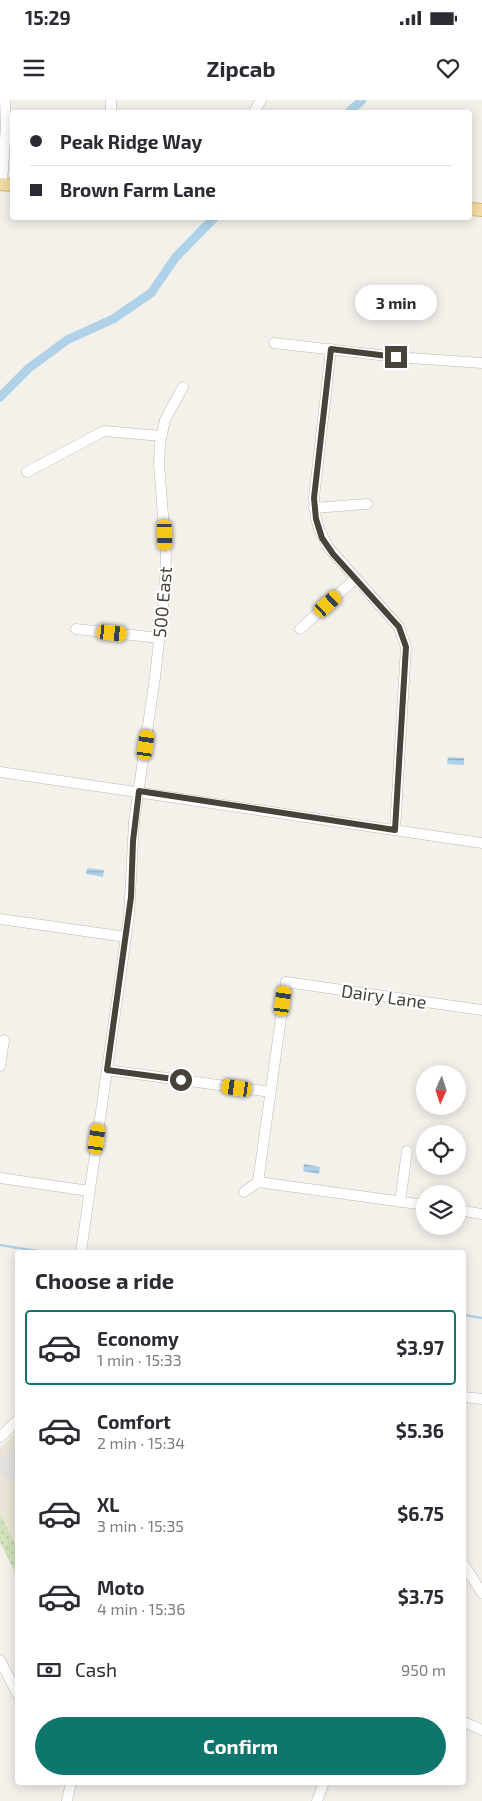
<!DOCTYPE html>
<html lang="en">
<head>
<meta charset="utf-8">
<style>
  body { margin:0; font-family:"Exo 2",sans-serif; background:#f7f7f7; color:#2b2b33; height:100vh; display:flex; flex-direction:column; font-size:19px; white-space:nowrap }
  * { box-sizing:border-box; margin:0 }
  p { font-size:16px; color:#7c7c81 }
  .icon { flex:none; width:28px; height:28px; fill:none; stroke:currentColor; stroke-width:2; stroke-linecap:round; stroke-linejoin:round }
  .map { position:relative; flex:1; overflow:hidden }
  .side { position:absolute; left:15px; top:1150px; width:451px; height:535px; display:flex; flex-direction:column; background:#fff; border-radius:5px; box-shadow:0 2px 12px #0003 }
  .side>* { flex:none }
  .banner { position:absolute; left:10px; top:10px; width:462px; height:110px; border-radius:5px; box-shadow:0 2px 12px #0003; display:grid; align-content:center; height:110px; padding:0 20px; background:#fff }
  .needle { width:32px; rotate:183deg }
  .tools { position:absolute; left:416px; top:965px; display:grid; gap:10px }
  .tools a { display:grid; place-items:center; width:50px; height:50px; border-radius:50%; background:#fff; box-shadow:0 2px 12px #0003; font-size:25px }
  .end { position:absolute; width:22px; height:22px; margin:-11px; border:6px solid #47423a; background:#fff; box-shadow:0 0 0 2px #fff }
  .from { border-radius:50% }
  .bubble { position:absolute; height:35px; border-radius:18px; background:#fff; box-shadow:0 2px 12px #0003; font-size:16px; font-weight:700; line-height:35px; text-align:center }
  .car { position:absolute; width:15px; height:30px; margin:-15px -8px; border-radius:6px; box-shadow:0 0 4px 1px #0007; background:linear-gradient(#f5c518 24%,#345 0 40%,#f5c518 0 76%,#345 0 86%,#f5c518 0) }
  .banner b { display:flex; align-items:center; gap:18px; height:48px; font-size:19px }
  .banner b+b { border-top:1px solid #e1e1e2 }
  .banner i { width:12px; height:12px; background:#2b2b33 }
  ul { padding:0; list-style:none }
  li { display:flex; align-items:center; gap:15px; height:75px; margin:0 10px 8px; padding:0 10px; border:2px solid transparent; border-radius:5px }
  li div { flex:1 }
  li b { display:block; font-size:19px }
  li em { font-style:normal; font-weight:700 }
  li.selected { border-color:#0f766e }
  li>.icon { width:45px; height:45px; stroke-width:1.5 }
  h2 { padding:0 20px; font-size:22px; line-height:60px }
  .pay { display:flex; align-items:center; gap:12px; height:55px; padding:0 20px; font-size:19px }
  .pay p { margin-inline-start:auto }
  .action { display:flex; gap:10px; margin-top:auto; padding:10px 20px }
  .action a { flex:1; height:58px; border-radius:30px; background:#0f766e; color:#fff; font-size:20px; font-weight:700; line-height:58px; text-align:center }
  .status { display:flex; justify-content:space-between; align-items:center; height:35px; padding:0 25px; background:#fff; direction:ltr }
  .status svg { height:14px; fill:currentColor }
  header { display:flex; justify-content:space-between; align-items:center; height:65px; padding:0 20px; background:#fff; font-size:22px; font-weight:700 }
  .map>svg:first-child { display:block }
  .education { fill:#ebe5d7 }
  .grass { fill:url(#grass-dots) }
  .parking { fill:#e3e1df }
  .water { fill:url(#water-rules) }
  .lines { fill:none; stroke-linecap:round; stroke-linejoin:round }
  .stream { stroke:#afd2e9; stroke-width:2.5 }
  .canal { stroke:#afd2e9; stroke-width:9 }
  .minor-casing { stroke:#beb9af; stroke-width:11 }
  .major-casing { stroke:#d7b976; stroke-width:14 }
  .minor { stroke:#fff; stroke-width:10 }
  .major { stroke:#f3dca5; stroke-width:12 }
  .route { stroke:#47423a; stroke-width:6 }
  .labels { text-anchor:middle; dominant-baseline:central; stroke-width:4; stroke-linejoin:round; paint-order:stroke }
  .street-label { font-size:18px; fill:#47423a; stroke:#fff }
</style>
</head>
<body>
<div class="status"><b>15:29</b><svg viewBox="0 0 49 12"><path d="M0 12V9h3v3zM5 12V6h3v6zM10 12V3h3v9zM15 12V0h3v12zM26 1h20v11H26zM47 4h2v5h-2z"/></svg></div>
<header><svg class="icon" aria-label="menu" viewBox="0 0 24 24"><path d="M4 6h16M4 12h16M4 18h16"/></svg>Zipcab<svg class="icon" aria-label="heart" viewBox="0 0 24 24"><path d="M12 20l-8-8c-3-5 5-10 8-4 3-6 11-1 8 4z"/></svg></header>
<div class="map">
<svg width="482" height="1701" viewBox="0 0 482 1701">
  <defs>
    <pattern id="grass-dots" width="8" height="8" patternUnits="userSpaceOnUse" patternTransform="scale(1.25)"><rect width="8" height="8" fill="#d0e3b9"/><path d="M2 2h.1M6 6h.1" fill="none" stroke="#b4c4a0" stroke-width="1.8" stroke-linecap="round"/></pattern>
    <pattern id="water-rules" width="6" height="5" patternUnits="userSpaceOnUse" patternTransform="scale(1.25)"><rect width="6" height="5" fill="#afd2e9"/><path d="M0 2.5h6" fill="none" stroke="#90acbe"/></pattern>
  </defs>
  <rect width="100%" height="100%" fill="#f4f1eb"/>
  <polygon class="education" points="17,1332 17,1478 0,1442 0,1348"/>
  <polygon class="grass" points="0,1414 17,1449 17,1467 13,1468 0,1442"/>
  <polygon class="parking" points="17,1344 17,1376 10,1382 0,1373 0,1359"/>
  <g class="water">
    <polygon points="448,657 464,658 464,665 447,664"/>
    <polygon points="87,768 104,770 103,777 86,774"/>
    <polygon points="304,1064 320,1067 319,1074 303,1071"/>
  </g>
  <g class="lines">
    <g class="stream">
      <polyline points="0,1145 43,1152"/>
      <polyline points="464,1215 482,1218"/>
    </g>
    <g class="canal">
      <polyline points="349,12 362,0"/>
      <polyline points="0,297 29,268 67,240 113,219 151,193 176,157 214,118"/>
    </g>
    <defs>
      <g id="minor">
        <polyline points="111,12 111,0"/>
        <polyline points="254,12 261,0"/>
        <polyline points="2,84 6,26 5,0"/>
        <polyline points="274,243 396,257 482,263"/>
        <polyline points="331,249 314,398 316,419 319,429 328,447 399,527 406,547 395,730"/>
        <polyline points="27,372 104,331 161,336"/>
        <polyline points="314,408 367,404"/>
        <polyline points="76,529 159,538"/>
        <polyline points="300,529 355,479"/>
        <polyline points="0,672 482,743"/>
        <polyline points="0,819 126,837"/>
        <polyline points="0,966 4,940"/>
        <polyline points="107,970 271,992"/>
        <polyline points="0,1078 89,1091"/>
        <polyline points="258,1082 286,882 482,910"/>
        <polyline points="244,1092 258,1082 425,1105"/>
        <polyline points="400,1102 407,1051"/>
        <polyline points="458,1110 482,1114"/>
        <polyline points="81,1152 129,816 134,722 155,577 165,487 166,453 159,364 160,343 165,320 183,287"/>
        <polyline points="464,1297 482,1299"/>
        <polyline points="0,1337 18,1320"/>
        <polyline points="464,1465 482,1493"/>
        <polyline points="0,1560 18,1595"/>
        <polyline points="464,1622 482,1630"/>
        <polyline points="67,1701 71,1682"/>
        <polyline points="317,1701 324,1682"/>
      </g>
      <g id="major">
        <polyline points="0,84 12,85"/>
        <polyline points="470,109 482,110"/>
      </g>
    </defs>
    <use href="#minor" class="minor-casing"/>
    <use href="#major" class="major-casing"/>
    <use href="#minor" class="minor"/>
    <use href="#major" class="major"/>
  </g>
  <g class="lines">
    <polyline class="route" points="181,980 107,970 131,797 133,741 139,691 395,730 406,547 399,527 333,454 322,438 316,419 314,398 331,249 396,257"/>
  </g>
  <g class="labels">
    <g class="street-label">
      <text transform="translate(162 502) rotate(-85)">500 East</text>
      <text transform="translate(384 896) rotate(8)">Dairy Lane</text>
    </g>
  </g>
</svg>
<div class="tools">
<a><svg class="needle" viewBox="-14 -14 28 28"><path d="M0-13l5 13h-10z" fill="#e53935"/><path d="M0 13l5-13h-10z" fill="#7c7c81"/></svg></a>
<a><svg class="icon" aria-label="locate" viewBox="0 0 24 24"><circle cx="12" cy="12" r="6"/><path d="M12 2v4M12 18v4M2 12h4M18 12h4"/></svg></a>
<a><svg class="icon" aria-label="layers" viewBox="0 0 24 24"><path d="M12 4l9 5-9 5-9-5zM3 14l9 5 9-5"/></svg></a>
</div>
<i class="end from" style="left:181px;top:980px"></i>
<i class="end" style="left:396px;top:257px"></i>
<div class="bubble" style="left:355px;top:185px;width:82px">3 min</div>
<i class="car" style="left:165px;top:435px;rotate:178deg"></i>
<i class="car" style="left:328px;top:504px;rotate:48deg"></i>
<i class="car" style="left:112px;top:533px;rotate:96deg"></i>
<i class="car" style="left:146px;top:645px;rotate:8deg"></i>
<i class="car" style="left:283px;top:901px;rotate:8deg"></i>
<i class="car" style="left:237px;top:988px;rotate:278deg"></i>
<i class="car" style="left:97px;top:1039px;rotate:8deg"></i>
<div class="banner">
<b><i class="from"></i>Peak Ridge Way</b>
<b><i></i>Brown Farm Lane</b>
</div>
<section class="side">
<h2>Choose a ride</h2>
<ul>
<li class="selected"><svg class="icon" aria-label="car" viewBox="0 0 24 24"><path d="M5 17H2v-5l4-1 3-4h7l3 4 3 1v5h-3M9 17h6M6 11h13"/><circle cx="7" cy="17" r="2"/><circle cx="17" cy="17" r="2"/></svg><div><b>Economy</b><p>1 min · 15:33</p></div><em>$3.97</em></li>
<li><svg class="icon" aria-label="car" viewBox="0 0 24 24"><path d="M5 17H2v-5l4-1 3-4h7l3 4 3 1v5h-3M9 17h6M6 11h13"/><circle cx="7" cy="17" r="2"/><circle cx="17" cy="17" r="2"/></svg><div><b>Comfort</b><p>2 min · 15:34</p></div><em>$5.36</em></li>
<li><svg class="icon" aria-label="car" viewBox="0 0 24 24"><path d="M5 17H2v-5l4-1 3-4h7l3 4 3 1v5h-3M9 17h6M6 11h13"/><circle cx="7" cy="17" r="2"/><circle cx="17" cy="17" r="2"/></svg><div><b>XL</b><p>3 min · 15:35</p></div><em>$6.75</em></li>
<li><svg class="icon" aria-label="car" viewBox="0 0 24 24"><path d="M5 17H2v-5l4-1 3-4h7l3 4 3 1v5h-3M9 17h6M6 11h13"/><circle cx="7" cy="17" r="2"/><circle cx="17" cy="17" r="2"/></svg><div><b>Moto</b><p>4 min · 15:36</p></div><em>$3.75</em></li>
</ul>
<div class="pay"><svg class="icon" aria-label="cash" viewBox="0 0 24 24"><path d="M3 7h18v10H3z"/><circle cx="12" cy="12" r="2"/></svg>Cash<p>950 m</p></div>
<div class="action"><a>Confirm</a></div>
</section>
</div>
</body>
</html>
